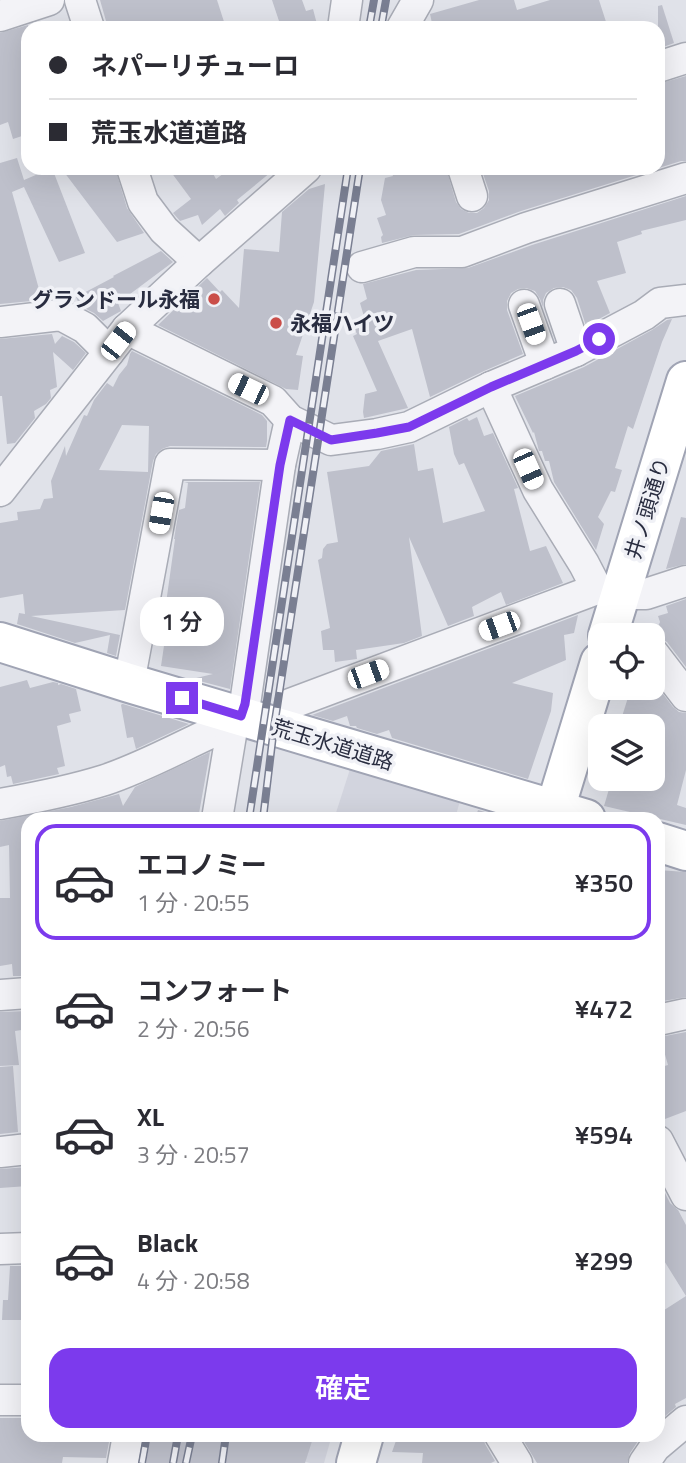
<!DOCTYPE html>
<html lang="ja">
<head>
<meta charset="utf-8">
<style>
  body { margin:0; font-family:"Titillium Web","Noto Sans JP",sans-serif; background:#f7f7f7; color:#2b2b33; height:100vh; display:flex; flex-direction:column; font-size:26px; white-space:nowrap }
  * { box-sizing:border-box; margin:0 }
  p { font-size:23px; color:#7c7c81 }
  .icon { flex:none; width:38px; height:38px; fill:none; stroke:currentColor; stroke-width:2; stroke-linecap:round; stroke-linejoin:round }
  .map { position:relative; flex:1; overflow:hidden }
  .sheet { position:absolute; left:21px; top:812px; width:644px; height:630px; display:flex; flex-direction:column; background:#fff; border-radius:21px; box-shadow:0 7px 28px #0002 }
  .sheet>* { flex:none }
  .guide { position:absolute; left:21px; top:21px; width:644px; height:154px; border-radius:21px; box-shadow:0 7px 28px #0002; display:grid; align-content:center; height:154px; padding:0 28px; background:#fff }
  .tools { position:absolute; left:588px; top:623px; display:grid; gap:14px }
  .tools a { display:grid; place-items:center; width:77px; height:77px; border-radius:14px; background:#fff; box-shadow:0 7px 28px #0002; font-size:35px }
  .end { position:absolute; width:32px; height:32px; margin:-16px; border:9px solid #7c3aed; background:#fff; box-shadow:0 0 0 4px #fff }
  .from { border-radius:50% }
  .bubble { position:absolute; height:49px; border-radius:21px; background:#fff; box-shadow:0 7px 28px #0002; font-size:23px; font-weight:600; line-height:49px; text-align:center }
  .car { position:absolute; width:21px; height:42px; margin:-21px -10px; border-radius:9px; box-shadow:0 0 5px 2px #0007; background:linear-gradient(#fff 24%,#345 0 40%,#fff 0 76%,#345 0 86%,#fff 0) }
  .guide b { display:flex; align-items:center; gap:24px; height:66px; font-size:26px }
  .guide b+b { border-top:2px solid #e1e1e2 }
  .guide i { width:18px; height:18px; background:#2b2b33 }
  ul { padding:12px 0 0; list-style:none }
  li { display:flex; align-items:center; gap:21px; height:116px; margin:0 14px 10px; padding:0 14px; border:4px solid transparent; border-radius:21px }
  li div { flex:1 }
  li b { display:block; font-size:26px }
  li em { font-style:normal; font-weight:600 }
  li.current { border-color:#7c3aed }
  li>.icon { width:63px; height:63px; stroke-width:1.5 }
  .primary-button { display:flex; gap:14px; margin-top:auto; padding:14px 28px }
  .primary-button a { flex:1; height:80px; border-radius:21px; background:#7c3aed; color:#fff; font-size:28px; font-weight:600; line-height:80px; text-align:center }
  .map>svg:first-child { display:block }
  .built { fill:#d2d4de }
  .building { fill:#bec0cb; fill-rule:evenodd }
  .lines { fill:none; stroke-linecap:round; stroke-linejoin:round }
  .minor-casing { stroke:#a9acb6; stroke-width:33 }
  .major-casing { stroke:#a0a4b4; stroke-width:42 }
  .minor { stroke:#f3f3f7; stroke-width:30 }
  .major { stroke:#fff; stroke-width:38 }
  .rail-casing { stroke:#7a7f92; stroke-width:8 }
  .rail { stroke:#f0f1f6; stroke-width:5; stroke-dasharray:16; stroke-linecap:butt }
  .route { stroke:#7c3aed; stroke-width:9 }
  .poi-dot { fill:#ca4e49; stroke:#f0f1f6; stroke-width:2.5 }
  .labels { text-anchor:middle; dominant-baseline:central; stroke-width:7; stroke-linejoin:round; paint-order:stroke }
  .poi-label { font-size:21px; font-weight:bold; fill:#292d40; stroke:#f0f1f6; text-anchor:end }
  .street-label { font-size:21px; fill:#292d40; stroke:#f0f1f6 }
</style>
</head>
<body>
<div class="map">
<svg width="686" height="1463" viewBox="0 0 686 1463">
  <rect width="100%" height="100%" fill="#e0e2e9"/>
  <g class="built">
    <polygon points="351,766 461,797 455,819 334,819"/>
    <polygon points="235,1435 332,1435 324,1463 310,1463 234,1440"/>
  </g>
  <g class="building">
    <polygon points="100,0 217,0 226,28 108,28"/>
    <polygon points="272,0 302,0 306,11 313,9 318,28 267,28 266,25 279,21"/>
    <polygon points="479,0 514,0 517,10 550,0 599,0 608,28 433,28 430,14"/>
    <polygon points="662,5 674,43 658,49 658,6"/>
    <polygon points="28,25 28,134 13,139 8,122 0,125 0,33"/>
    <polygon points="686,76 686,161 681,161 521,211 459,234 414,235 382,243 381,237 383,235 377,218 386,215 381,200 385,178 393,176 390,168 446,168 456,202 461,209 469,213 477,213 484,208 489,200 489,191 481,168 658,168 658,84"/>
    <polygon points="17,158 24,180 52,168 85,253 59,262 24,187 12,192 42,300 0,304 0,163"/>
    <polygon points="61,168 115,168 127,208 144,233 117,242"/>
    <polygon points="168,168 210,168 216,179 231,168 276,168 237,200 239,203 225,216 220,209 202,225 198,215 180,221 173,213 191,199"/>
    <polygon points="325,184 314,302 296,355 303,356 298,390 286,389 158,325 207,278 220,292 222,290 239,308 244,249 279,252 282,212 309,189"/>
    <polygon points="686,196 686,220 641,231 642,234 617,242 626,273 597,281 610,313 586,326 577,298 571,290 563,287 554,288 546,293 543,300 543,307 540,299 535,291 526,288 518,289 511,293 507,301 507,310 523,354 484,371 430,397 412,329 378,341 408,408 364,418 363,412 365,394 377,391 353,336 357,334 352,324 365,320 360,303 367,299 363,284 416,270 468,268 532,245"/>
    <polygon points="161,251 173,262 118,303 121,311 103,321 94,313 80,306 76,297 114,277 113,276"/>
    <polygon points="672,319 662,342 633,429 628,426 615,468 622,470 615,492 611,491 598,517 604,524 596,550 554,482 549,461 545,461 542,451 539,451 534,432 533,433 515,396 584,367 652,330 667,320"/>
    <polygon points="52,334 55,344 62,336 74,342 86,353 73,370 53,352 57,387 50,390 51,398 46,404 34,411 35,418 15,443 7,444 2,396 0,396 0,339"/>
    <path d="M 132,351 L 262,415 L 267,421 L 267,441 L 266,447 L 170,446 L 162,449 L 156,454 L 153,461 L 125,610 L 31,616 L 120,635 L 116,656 L 107,653 L 110,635 L 75,643 L 17,624 L 19,613 L 25,614 L 23,594 L 0,598 L 0,523 L 18,520 L 17,512 L 40,509 L 44,499 L 53,498 L 51,481 L 65,446 L 66,456 L 84,415 L 87,416 L 94,400 L 107,383 L 113,387 L 119,375 L 127,365 L 130,354 ZM 122,425 L 149,426 L 148,472 L 99,470 Z"/>
    <polygon points="477,417 484,436 493,433 518,488 514,489 530,551 546,546 563,583 506,605 501,592 472,607 474,616 448,626 409,537 422,636 404,643 356,650 357,659 335,662 334,650 323,650 321,631 330,628 318,560 322,558 323,549 327,544 338,542 327,472 369,466 381,451 414,444 418,471 433,468 443,523 485,511 464,463 459,465 454,454 449,427 467,418 469,421"/>
    <polygon points="184,482 260,482 230,689 192,679 213,674 161,666 165,639 161,639 175,539 174,539 179,510 185,508 188,483"/>
    <polygon points="681,517 686,518 686,564 666,569"/>
    <polygon points="686,599 686,667 667,642 657,636 656,631 660,622 658,616 668,613 666,606"/>
    <polygon points="578,615 574,633 564,635 566,660 512,683 553,693 551,711 528,779 392,738 389,730 377,734 357,728 356,726 350,726 347,716 333,721 312,715"/>
    <polygon points="27,680 30,688 53,682 58,683 58,685 61,684 76,689 81,711 69,714 71,722 57,726 65,766 57,768 59,774 13,784 11,776 7,777 5,765 0,767 0,687"/>
    <polygon points="653,681 673,707 679,712 686,713 686,770 677,805 686,808 686,825 604,806 612,779 663,779 653,726 619,726 631,688 653,688"/>
    <polygon points="122,704 123,704 189,724 136,749 133,737 127,738 121,705"/>
    <polygon points="210,752 198,819 28,819 28,976 13,976 12,964 0,966 0,898 10,898 9,845 0,847 0,821 71,807 119,794 123,806 135,787"/>
    <polygon points="478,810 509,819 475,819"/>
    <polygon points="658,870 686,872 686,997 658,1002"/>
    <polygon points="28,1011 28,1029 15,1031 19,1065 0,1066 0,1012"/>
    <polygon points="686,1032 686,1111 665,1119 658,1098 658,1068 668,1065 660,1037"/>
    <polygon points="13,1066 18,1132 0,1134 0,1067"/>
    <polygon points="28,1167 28,1186 0,1188 0,1169"/>
    <polygon points="658,1179 670,1203 678,1210 686,1225 686,1296 658,1251"/>
    <polygon points="10,1266 28,1266 28,1320 2,1320 3,1300 8,1300"/>
    <polygon points="686,1296 686,1398 675,1404 676,1407 658,1422 658,1314"/>
    <polygon points="0,1418 28,1418 28,1435 65,1435 64,1438 109,1442 106,1458 63,1457 62,1463 0,1463"/>
    <polygon points="151,1435 314,1435 305,1463 146,1463"/>
    <polygon points="398,1435 483,1435 485,1444 495,1461 491,1463 422,1463 423,1453 392,1452"/>
    <polygon points="520,1435 638,1435 640,1438 630,1453 627,1463 537,1463"/>
  </g>
  <g class="lines">
    <defs>
      <g id="minor">
        <polyline points="80,0 89,28"/>
        <polyline points="0,16 49,0"/>
        <polyline points="343,28 347,0"/>
        <polyline points="402,28 418,0"/>
        <polyline points="658,67 686,58"/>
        <polyline points="132,168 143,202 164,230 199,262"/>
        <polyline points="463,168 472,196"/>
        <polyline points="362,267 414,252 462,252 526,228 686,178"/>
        <polyline points="560,304 576,351"/>
        <polyline points="524,305 545,364"/>
        <polyline points="0,322 61,315 85,328 109,352"/>
        <polyline points="127,329 273,401 290,420 331,440 377,434 409,427 491,387 576,351 644,315 660,303 686,300"/>
        <polyline points="491,387 538,490 584,564 597,589"/>
        <polyline points="0,491 127,329 199,262 306,168"/>
        <polyline points="653,653 686,696"/>
        <polyline points="129,683 170,464 280,465"/>
        <polyline points="285,730 290,704 597,589 621,594 646,594 686,581"/>
        <path d="M 0,804 C 34,798 73,790 105,780 C 150,765 190,741 233,723"/>
        <polyline points="217,819 233,723 241,716 245,704 280,465 290,420"/>
        <polyline points="0,995 28,993"/>
        <polyline points="658,1020 686,1014"/>
        <polyline points="658,1141 686,1195"/>
        <polyline points="0,1152 28,1149"/>
        <polyline points="0,1249 28,1248"/>
        <polyline points="0,1400 28,1400"/>
        <polyline points="500,1435 517,1463"/>
        <polyline points="123,1463 128,1435"/>
        <polyline points="644,1463 655,1447 686,1421"/>
      </g>
      <g id="major">
        <polyline points="608,635 686,381"/>
        <polyline points="0,642 129,683 586,819"/>
        <polyline points="552,819 600,662"/>
        <polyline points="658,842 686,851"/>
        <polyline points="356,1463 364,1435"/>
      </g>
    </defs>
    <use href="#minor" class="minor-casing"/>
    <use href="#major" class="major-casing"/>
    <use href="#minor" class="minor"/>
    <use href="#major" class="major"/>
    <defs>
      <g id="rail">
        <polyline points="369,28 374,0"/>
        <polyline points="381,28 386,0"/>
        <polyline points="249,819 348,168"/>
        <polyline points="263,819 274,727 360,168"/>
        <polyline points="142,1463 147,1435"/>
        <polyline points="173,1463 178,1435"/>
        <polyline points="186,1463 192,1435"/>
        <polyline points="222,1463 226,1435"/>
      </g>
    </defs>
    <use href="#rail" class="rail-casing"/>
    <use href="#rail" class="rail"/>
  </g>
  <g class="lines">
    <polyline class="route" points="182,698 241,716 245,704 280,465 290,420 331,440 377,433 409,427 491,387 576,351 599,339"/>
  </g>
  <g class="poi-dot">
    <circle cx="214" cy="299" r="7"/>
    <circle cx="276" cy="323" r="7"/>
  </g>
  <g class="labels">
    <g class="poi-label">
      <text x="200" y="299">グランドール永福</text>
      <text x="290" y="323" text-anchor="start">永福ハイツ</text>
    </g>
    <g class="street-label">
      <text transform="translate(647 508) rotate(-73)">井ノ頭通り</text>
      <text transform="translate(333 744) rotate(17)">荒玉水道道路</text>
    </g>
  </g>
</svg>
<div class="tools">
<a><svg class="icon" aria-label="locate" viewBox="0 0 24 24"><circle cx="12" cy="12" r="6"/><path d="M12 2v4M12 18v4M2 12h4M18 12h4"/></svg></a>
<a><svg class="icon" aria-label="layers" viewBox="0 0 24 24"><path d="M12 4l9 5-9 5-9-5zM3 14l9 5 9-5"/></svg></a>
</div>
<i class="end from" style="left:599px;top:339px"></i>
<i class="end" style="left:182px;top:698px"></i>
<div class="bubble" style="left:140px;top:597px;width:84px">1 分</div>
<i class="car" style="left:531px;top:324px;rotate:160deg"></i>
<i class="car" style="left:118px;top:341px;rotate:38deg"></i>
<i class="car" style="left:248px;top:389px;rotate:296deg"></i>
<i class="car" style="left:528px;top:469px;rotate:156deg"></i>
<i class="car" style="left:161px;top:513px;rotate:190deg"></i>
<i class="car" style="left:499px;top:626px;rotate:250deg"></i>
<i class="car" style="left:368px;top:674px;rotate:70deg"></i>
<div class="guide">
<b><i class="from"></i>ネパーリチューロ</b>
<b><i></i>荒玉水道道路</b>
</div>
<section class="sheet">
<ul>
<li class="current"><svg class="icon" aria-label="car" viewBox="0 0 24 24"><path d="M5 17H2v-5l4-1 3-4h7l3 4 3 1v5h-3M9 17h6M6 11h13"/><circle cx="7" cy="17" r="2"/><circle cx="17" cy="17" r="2"/></svg><div><b>エコノミー</b><p>1 分 · 20:55</p></div><em>¥350</em></li>
<li><svg class="icon" aria-label="car" viewBox="0 0 24 24"><path d="M5 17H2v-5l4-1 3-4h7l3 4 3 1v5h-3M9 17h6M6 11h13"/><circle cx="7" cy="17" r="2"/><circle cx="17" cy="17" r="2"/></svg><div><b>コンフォート</b><p>2 分 · 20:56</p></div><em>¥472</em></li>
<li><svg class="icon" aria-label="car" viewBox="0 0 24 24"><path d="M5 17H2v-5l4-1 3-4h7l3 4 3 1v5h-3M9 17h6M6 11h13"/><circle cx="7" cy="17" r="2"/><circle cx="17" cy="17" r="2"/></svg><div><b>XL</b><p>3 分 · 20:57</p></div><em>¥594</em></li>
<li><svg class="icon" aria-label="car" viewBox="0 0 24 24"><path d="M5 17H2v-5l4-1 3-4h7l3 4 3 1v5h-3M9 17h6M6 11h13"/><circle cx="7" cy="17" r="2"/><circle cx="17" cy="17" r="2"/></svg><div><b>Black</b><p>4 分 · 20:58</p></div><em>¥299</em></li>
</ul>
<div class="primary-button"><a>確定</a></div>
</section>
</div>
</body>
</html>
